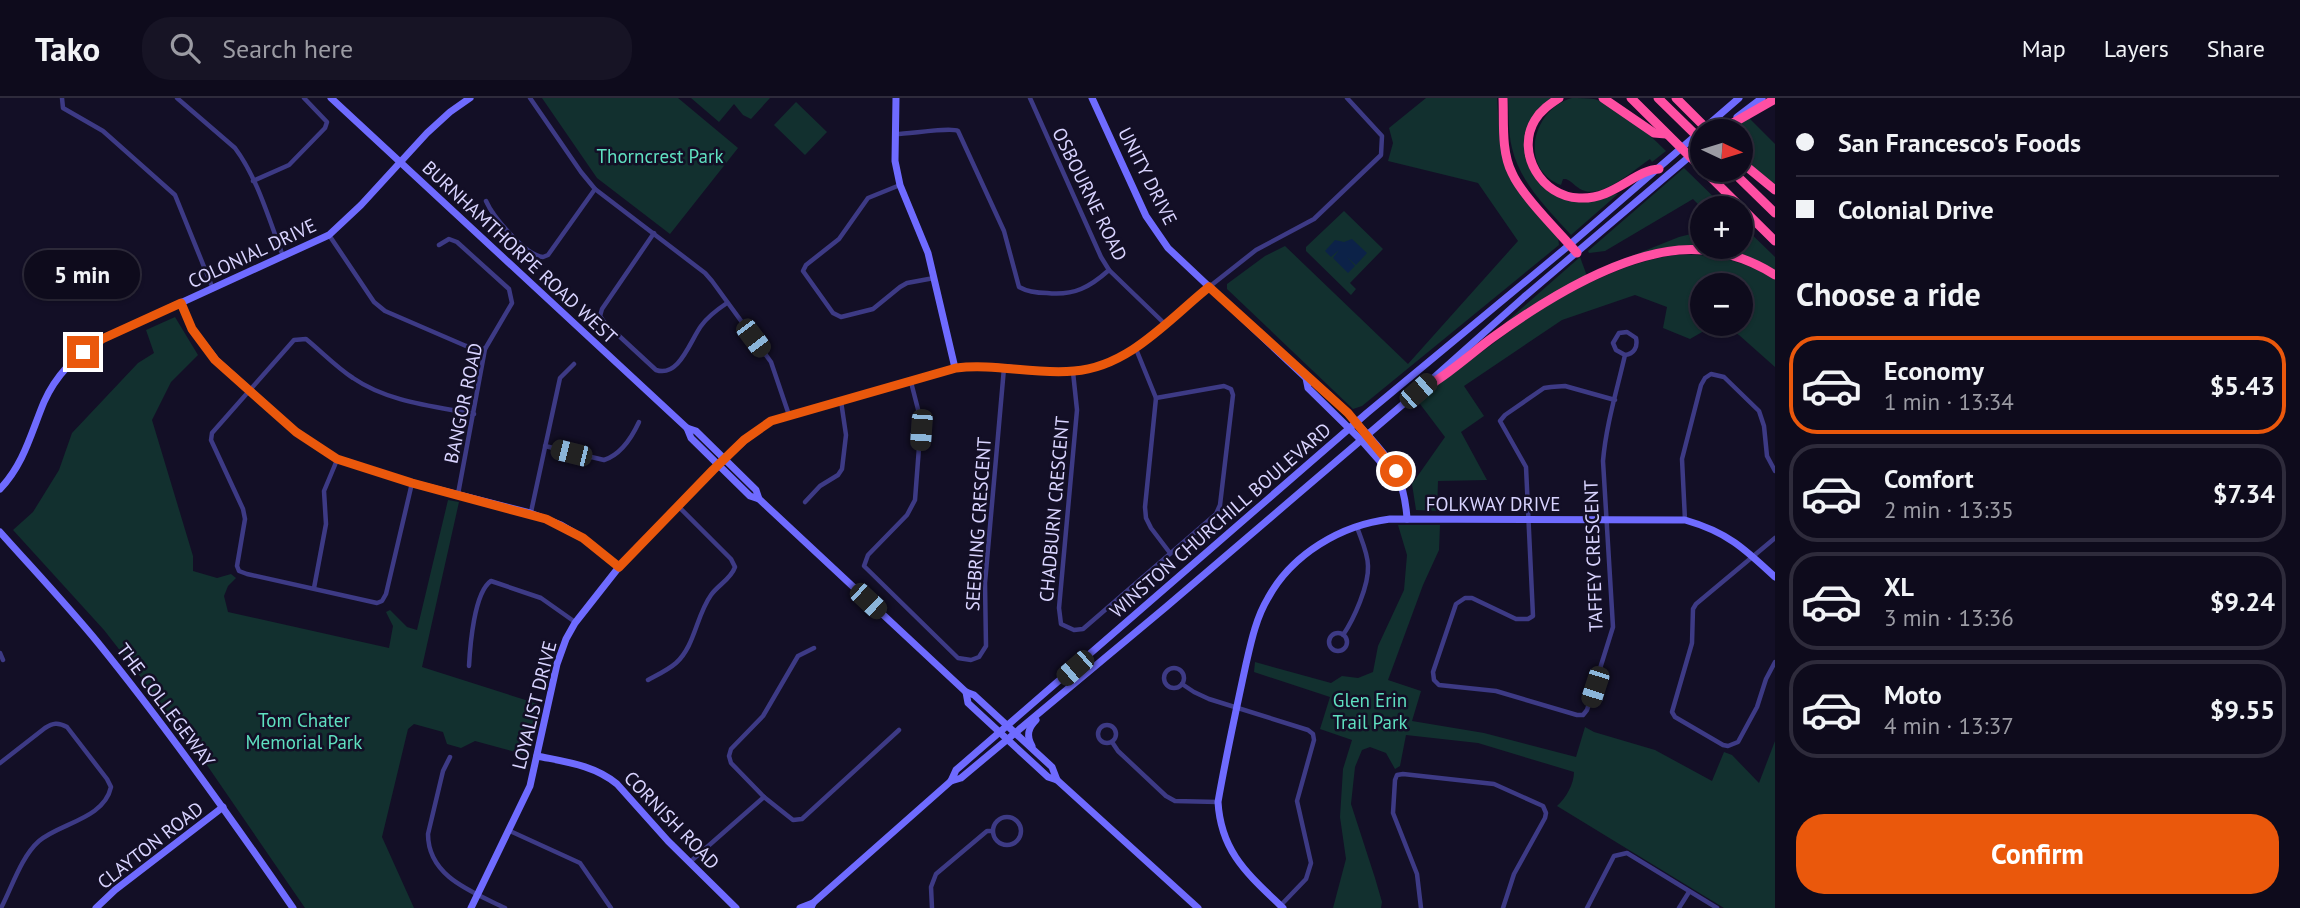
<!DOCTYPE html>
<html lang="en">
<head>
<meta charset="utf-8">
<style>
  body { margin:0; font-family:"PT Sans",sans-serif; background:#171425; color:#f1f3f6; height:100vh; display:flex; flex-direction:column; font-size:26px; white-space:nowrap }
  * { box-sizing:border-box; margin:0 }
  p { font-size:23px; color:#9b9ba3 }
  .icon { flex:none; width:38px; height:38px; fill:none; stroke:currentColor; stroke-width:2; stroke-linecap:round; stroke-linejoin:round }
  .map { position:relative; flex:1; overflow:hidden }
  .side { display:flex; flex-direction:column; background:#0e0b1c; width:525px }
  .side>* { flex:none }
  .hud { display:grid; align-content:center; height:154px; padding:0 21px; background:#0e0b1c }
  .needle { width:46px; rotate:94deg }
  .controls { position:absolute; left:1690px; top:21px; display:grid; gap:14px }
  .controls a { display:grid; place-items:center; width:63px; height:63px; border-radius:50%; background:#0e0b1c; box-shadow:0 2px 5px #0004,0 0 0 2px #2e2b3b; font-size:35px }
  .end { position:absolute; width:32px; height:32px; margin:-16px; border:9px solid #ea580c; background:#fff; box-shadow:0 0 0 4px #fff }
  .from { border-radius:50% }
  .bubble { position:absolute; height:49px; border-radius:24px; background:#0e0b1c; box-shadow:0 2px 5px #0004,0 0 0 2px #2e2b3b; font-size:23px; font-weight:600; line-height:49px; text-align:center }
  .car { position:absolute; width:21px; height:42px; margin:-21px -10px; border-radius:9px; box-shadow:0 0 5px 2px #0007; background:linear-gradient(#222 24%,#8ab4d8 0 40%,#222 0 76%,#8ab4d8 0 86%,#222 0) }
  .hud b { display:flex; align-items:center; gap:24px; height:66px; font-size:26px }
  .hud b+b { border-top:2px solid #2e2b3b }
  .hud i { width:18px; height:18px; background:#f1f3f6 }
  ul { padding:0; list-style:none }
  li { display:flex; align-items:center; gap:21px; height:98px; margin:0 14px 10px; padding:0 7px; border:4px solid #2e2b3b; border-radius:28px }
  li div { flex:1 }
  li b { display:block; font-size:26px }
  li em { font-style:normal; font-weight:600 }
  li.active { border-color:#ea580c }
  li>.icon { width:63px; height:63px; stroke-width:1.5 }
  h2 { padding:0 21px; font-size:32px; line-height:84px }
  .button { display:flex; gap:14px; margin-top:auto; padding:14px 21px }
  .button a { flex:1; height:80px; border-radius:28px; background:#ea580c; color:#fff; font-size:28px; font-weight:600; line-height:80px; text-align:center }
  header { display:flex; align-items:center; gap:42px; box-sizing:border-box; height:98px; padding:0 35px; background:#0e0b1c; border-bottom:2px solid #2e2b3b }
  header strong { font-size:33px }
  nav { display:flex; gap:38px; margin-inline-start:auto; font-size:24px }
  .search { width:490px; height:63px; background:#171425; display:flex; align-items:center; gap:18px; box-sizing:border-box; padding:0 24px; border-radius:28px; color:#9b9ba3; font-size:26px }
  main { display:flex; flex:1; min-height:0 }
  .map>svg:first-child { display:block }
  .green { fill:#12302f }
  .water { fill:#0c2248 }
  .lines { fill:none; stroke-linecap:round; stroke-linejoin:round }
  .street { stroke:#3d3a85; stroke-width:4.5 }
  .secondary { stroke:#6f6bff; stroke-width:7 }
  .highway { stroke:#ff4fa3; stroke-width:9 }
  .route { stroke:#ea580c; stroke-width:9 }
  .labels { text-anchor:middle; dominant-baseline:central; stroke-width:5; stroke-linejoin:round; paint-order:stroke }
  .park-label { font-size:19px; fill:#5fe0c0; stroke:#130f26 }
  .street-label { font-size:19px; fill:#d9d4ff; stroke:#130f26 }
</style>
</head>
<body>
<header>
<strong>Tako</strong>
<div class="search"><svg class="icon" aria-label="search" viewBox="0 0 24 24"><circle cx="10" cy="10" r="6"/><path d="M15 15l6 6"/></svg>Search here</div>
<nav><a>Map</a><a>Layers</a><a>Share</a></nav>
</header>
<main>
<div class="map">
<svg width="1775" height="810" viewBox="0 0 1775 810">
  <rect width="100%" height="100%" fill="#130f26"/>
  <g class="green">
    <polygon points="542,0 678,0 738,50 670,136 597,80"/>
    <polygon points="691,0 770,0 751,21 743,17 734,6 719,24"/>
    <polygon points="1426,0 1497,0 1500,45 1507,73 1558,139 1559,147 1362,308 1353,311 1227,191 1227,186 1265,158 1285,148 1408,266 1518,143 1478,85 1388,63 1393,45 1389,30"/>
    <path d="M 1508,0 L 1552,0 L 1536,14 L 1528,61 L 1561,99 L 1618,96 L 1571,137 C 1548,111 1520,85 1512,50 C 1508,34 1509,16 1508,0 Z"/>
    <path d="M 1572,0 C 1579,0 1587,0 1594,1 C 1612,5 1653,39 1666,53 L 1652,64 L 1650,61 C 1634,72 1604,99 1585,93 C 1577,91 1573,84 1566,81 L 1563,81 L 1561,87 C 1518,71 1532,11 1572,0 Z"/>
    <polygon points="796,4 827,34 805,57 774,27"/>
    <polygon points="1749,20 1775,46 1775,87 1741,59 1741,33 1729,33"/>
    <polygon points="1684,70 1725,110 1703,111 1693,101 1605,153 1589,155 1588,153"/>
    <polygon points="1344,113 1383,151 1350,185 1356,191 1351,197 1306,153 1306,149"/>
    <polygon points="1741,126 1775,159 1775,173 1725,152 1629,159 1679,139 1703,133 1703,149 1741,149"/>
    <path d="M 1675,157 C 1712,155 1744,162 1775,182 L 1775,269 L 1739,237 L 1720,226 L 1741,226 L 1741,187 L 1703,187 L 1703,226 L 1716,226 L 1690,241 L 1663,230 L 1667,209 L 1635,197 L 1562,222 L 1464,288 L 1484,318 L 1461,334 L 1487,382 L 1438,383 L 1437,413 L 1416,412 L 1412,386 L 1445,339 L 1417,302 L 1510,233 L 1509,230 C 1562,199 1614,166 1675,157 Z"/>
    <polygon points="1580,159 1587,178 1506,227 1505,225"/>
    <polygon points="175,219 198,257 171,284 152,322 193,458 193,473 217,480 231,476 236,480 228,488 224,498 228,514 389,550 393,528 386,514 390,512 407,529 417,532 448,402 459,404 422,569 538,606 526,657 475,643 461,650 447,646 443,634 414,626 408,631 382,739 414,810 305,810 189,641 104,532 13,432 33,414 59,372 72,335 138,265 154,255 146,232"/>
    <path d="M 1398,427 L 1440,427 L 1439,452 L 1423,487 L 1388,582 L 1421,593 L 1412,623 L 1484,635 L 1576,659 L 1585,629 L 1594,634 L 1655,652 L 1712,683 L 1724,654 L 1732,657 L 1759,685 L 1775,643 L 1775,810 L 1724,810 L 1557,708 C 1566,700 1574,686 1574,674 L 1478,645 L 1406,637 L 1400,668 L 1395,671 L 1386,655 L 1370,649 L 1362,652 L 1355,669 L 1351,706 L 1375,780 L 1382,804 L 1381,810 L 1333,810 L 1346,761 L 1340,719 L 1343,671 L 1352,642 L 1320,631 L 1330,599 L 1254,574 L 1255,564 L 1331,585 L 1342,578 L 1358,580 L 1373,574 L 1378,548 L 1404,492 L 1407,457 Z"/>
  </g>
  <polygon class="water" points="1352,141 1367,155 1356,167 1347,159 1355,168 1348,175 1333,160 1339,152 1331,159 1325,153 1335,142 1344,144"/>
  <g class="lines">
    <g class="street">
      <polyline points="62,0 63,10 103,33 175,97 213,191"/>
      <path d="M 177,0 L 235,50 C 258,81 269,122 283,158"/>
      <polyline points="530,0 581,74 595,91 705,175 712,183 771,264 789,317"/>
      <polyline points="1030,0 1101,159 1109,172 1165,226"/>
      <path d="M 896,36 C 909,36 951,29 958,33 L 1004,133 L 1019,189 C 1028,194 1037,195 1047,195 C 1074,198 1090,189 1109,172"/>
      <polyline points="253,83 289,67 325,30 327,24 304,0"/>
      <polyline points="900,87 868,100 839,141 806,167 803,173 833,215 841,219 873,211 900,189 907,185 934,180"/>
      <path d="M 486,103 C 493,119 526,158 543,159 L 548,157 L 595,91"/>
      <path d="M 654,135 L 602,211 L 600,218 L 604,224 L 656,272 C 679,280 690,243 701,228 C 708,218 718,211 727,205"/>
      <polyline points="329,137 374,204 385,213 466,248 485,251"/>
      <polyline points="439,147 449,141 457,144 509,191 512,205 485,251 458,396"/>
      <polyline points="1209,189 1256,152 1314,121 1381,57 1382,38 1347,0"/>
      <polyline points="1136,251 1156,300 1145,409 1146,420 1151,430 1170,455"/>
      <polyline points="1073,274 1077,312 1059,510 1061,526 1074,532 1083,531 1216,416 1220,407 1233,297 1231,291 1224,288 1156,300"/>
      <polyline points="911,284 921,323 915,402 907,417 868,457 864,468 958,560 971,562 979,559 986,548 985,485 1004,270"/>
      <path d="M 1615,302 L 1565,288 L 1551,289 L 1544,290 L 1505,317 L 1500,323 L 1526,369 L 1533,518 L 1528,521 L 1516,521 L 1472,500 L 1465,500 L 1456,506 L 1433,574 L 1434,582 L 1439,587 L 1496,593 L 1577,617 L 1583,617 L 1587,612 L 1613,529 L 1603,363 C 1606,327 1617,292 1625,257 C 1634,256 1638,249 1636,240 L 1627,234 L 1619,235 L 1613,245 L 1616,252 L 1625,257"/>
      <path d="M 545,348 L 604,362 C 620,357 632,339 639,324"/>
      <path d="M 412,385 L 386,496 L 382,503 L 377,505 L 247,476 L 239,473 L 237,468 L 245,421 L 243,411 L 211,342 L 212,335 L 294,242 L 306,241 C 322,254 336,269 353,280 C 388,304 433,308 474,316"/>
      <polyline points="805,404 820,388 838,377 842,371 846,337 841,303"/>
      <polyline points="531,414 560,280 574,266"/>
      <polyline points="1685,422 1682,361 1701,287 1705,280 1711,276 1724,279 1759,313 1764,328 1767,358 1775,373"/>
      <polyline points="1775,440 1696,506 1693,511 1692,545 1672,614 1675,619 1723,647 1728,648 1738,644 1757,609 1766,581 1775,564"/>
      <polyline points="314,490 326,426 324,393 337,362"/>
      <circle cx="1338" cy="544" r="9"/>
      <path d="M 1343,537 C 1354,521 1369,487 1368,468 C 1368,455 1361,441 1357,429"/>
      <polyline points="814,550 798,558 763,618 731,651 729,658 731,665 764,699 793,722 802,721 899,632"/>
      <polyline points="0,555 3,562"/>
      <path d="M 469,568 C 470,549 474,494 491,483 L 541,500 L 575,524"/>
      <circle cx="1174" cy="580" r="10"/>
      <path d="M 648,582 C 657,577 668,572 676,565 C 695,548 696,518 711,497 C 718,487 731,481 735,469 L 731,461 L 677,407"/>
      <polyline points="1182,586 1194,594 1209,601 1308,632 1313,636 1314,642 1297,703 1311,765 1306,781 1281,807"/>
      <circle cx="1107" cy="636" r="9"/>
      <polyline points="1112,644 1118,653 1166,698 1175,703 1218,704"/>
      <path d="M 450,659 L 443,673 L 428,736 C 428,779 473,794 505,810"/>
      <path d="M 0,665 L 45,630 C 53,625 58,624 67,629 L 107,681 L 111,689 C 104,721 60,725 39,743 C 21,759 12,789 1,810"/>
      <circle cx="1007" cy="733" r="14"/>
      <polyline points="510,733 580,765 611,810"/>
      <polyline points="690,764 764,699"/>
      <polyline points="932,810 931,789 936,776 987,733 992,733"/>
      <polyline points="1421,810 1417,776 1393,715 1395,682 1397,677 1403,676 1494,686 1543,708 1546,715 1545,720 1514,776 1503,810"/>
      <polyline points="1587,810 1614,758 1627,755 1717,810"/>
      <polyline points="1679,810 1689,794"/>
    </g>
    <g class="secondary">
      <polyline points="331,0 687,330 696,333 756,392 759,401 966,594 974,597 1052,669 1057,682"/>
      <polyline points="896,0 895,63 900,87 928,155 955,270"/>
      <path d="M 1092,0 L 1146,118 L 1168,150 L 1306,280 C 1324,287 1388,356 1396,374 C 1403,389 1406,404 1407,421"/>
      <polyline points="1737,19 1762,0"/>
      <polyline points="181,205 192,231 216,262 296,334 337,361 412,385 530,415 561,427 583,440 619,469"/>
      <polyline points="1306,280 1308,290 1361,342 1392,377 1397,378"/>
      <polyline points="1431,282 1524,199 1703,47"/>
      <polyline points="687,330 691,340 750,398 759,401"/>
      <path d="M 0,391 C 24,366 31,335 44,304 C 56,277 77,256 102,241 L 329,137 L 361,107 L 427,35 L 450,14 L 470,0"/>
      <path d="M 0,434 C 33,471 68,508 99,546 C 168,631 231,720 293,810"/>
      <polyline points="966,594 968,605 1048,679 1057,682 1198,810"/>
      <path d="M 1032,648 C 1026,638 1028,630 1036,622"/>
      <path d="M 537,658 C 566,664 594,667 617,686 L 668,743 L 736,810"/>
      <polyline points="951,683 961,680 1166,509 1422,290"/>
      <polyline points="96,810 115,792 223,709"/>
      <path d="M 471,810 L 530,688 L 557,566 L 566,541 L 575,525 L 619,469 L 713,372 L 745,342 L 771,323 L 955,270 C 995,265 1035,276 1074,273 C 1129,269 1168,221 1209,189"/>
      <polyline points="800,810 813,805"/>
      <polyline points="811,810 813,805 951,683 956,672 1367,315 1567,149 1739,0"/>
      <path d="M 1283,810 C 1249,777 1221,755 1218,704 C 1226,658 1236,612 1246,566 C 1251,544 1256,520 1268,500 C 1292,456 1341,427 1390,421 L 1685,422 C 1727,434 1744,450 1775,479"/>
    </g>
    <g class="highway">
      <path d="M 1503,0 C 1504,24 1501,53 1512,75 C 1522,98 1560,135 1577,155"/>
      <path d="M 1559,0 C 1550,6 1541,12 1535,22 C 1515,55 1542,99 1579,100 C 1614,102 1634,72 1659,71"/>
      <polyline points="1603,0 1654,35 1666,36"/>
      <polyline points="1631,0 1775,143"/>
      <polyline points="1658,0 1703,44"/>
      <polyline points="1676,0 1709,33"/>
      <polyline points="1719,33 1775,1"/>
      <polyline points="1741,64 1775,92"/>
      <polyline points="1731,72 1775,115"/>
      <path d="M 1418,293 C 1437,286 1474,253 1492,240 C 1543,203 1614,158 1679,152 C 1713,149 1747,159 1775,177"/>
    </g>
  </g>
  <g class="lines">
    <path class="route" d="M 83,254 L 102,241 L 181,205 L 192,231 L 215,262 L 296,334 L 337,361 L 412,385 L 546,421 L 583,440 L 619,469 L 713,372 L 744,342 L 771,323 L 956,270 C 995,265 1035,277 1074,273 C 1129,269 1169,221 1209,189 L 1348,315 L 1396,373"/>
  </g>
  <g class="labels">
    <g class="park-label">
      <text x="660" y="58">Thorncrest Park</text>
      <text x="1370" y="602">Glen Erin<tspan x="1370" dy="22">Trail Park</tspan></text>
      <text x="304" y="622">Tom Chater<tspan x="304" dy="22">Memorial Park</tspan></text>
    </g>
    <g class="street-label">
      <text transform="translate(1148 78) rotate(63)">UNITY DRIVE</text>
      <text transform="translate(1090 96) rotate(64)">OSBOURNE ROAD</text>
      <text transform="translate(520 154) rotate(43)">BURNHAMTHORPE ROAD WEST</text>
      <text transform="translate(252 155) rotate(-25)">COLONIAL DRIVE</text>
      <text transform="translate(463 305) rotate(-78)">BANGOR ROAD</text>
      <text x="1493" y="406">FOLKWAY DRIVE</text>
      <text transform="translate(1054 411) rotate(-85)">CHADBURN CRESCENT</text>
      <text transform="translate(1220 422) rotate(-41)">WINSTON CHURCHILL BOULEVARD</text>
      <text transform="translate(978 426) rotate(-86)">SEEBRING CRESCENT</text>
      <text transform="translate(1593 458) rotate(-92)">TAFFEY CRESCENT</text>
      <text transform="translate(166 607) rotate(53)">THE COLLEGEWAY</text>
      <text transform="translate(534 607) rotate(-76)">LOYALIST DRIVE</text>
      <text transform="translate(672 722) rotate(46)">CORNISH ROAD</text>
      <text transform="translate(150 747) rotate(-38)">CLAYTON ROAD</text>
    </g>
  </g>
</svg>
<div class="controls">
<a><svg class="needle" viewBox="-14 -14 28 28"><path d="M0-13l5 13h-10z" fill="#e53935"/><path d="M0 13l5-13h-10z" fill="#9b9ba3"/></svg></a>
<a>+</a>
<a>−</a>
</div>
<i class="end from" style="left:1396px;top:373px"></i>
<i class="end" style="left:83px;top:254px"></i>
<div class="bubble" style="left:24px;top:152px;width:116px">5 min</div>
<i class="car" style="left:753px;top:240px;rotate:143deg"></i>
<i class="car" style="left:1418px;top:293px;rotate:49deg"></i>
<i class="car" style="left:921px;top:332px;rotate:184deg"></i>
<i class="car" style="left:571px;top:355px;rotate:284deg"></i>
<i class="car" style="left:868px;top:503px;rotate:133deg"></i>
<i class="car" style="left:1075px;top:570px;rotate:229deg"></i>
<i class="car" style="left:1595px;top:589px;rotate:198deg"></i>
</div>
<section class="side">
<div class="hud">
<b><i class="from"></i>San Francesco's Foods</b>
<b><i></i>Colonial Drive</b>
</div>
<h2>Choose a ride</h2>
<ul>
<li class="active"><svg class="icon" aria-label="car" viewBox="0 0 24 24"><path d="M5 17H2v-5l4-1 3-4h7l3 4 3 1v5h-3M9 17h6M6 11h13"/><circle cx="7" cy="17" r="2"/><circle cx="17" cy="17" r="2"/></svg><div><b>Economy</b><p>1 min · 13:34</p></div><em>$5.43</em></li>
<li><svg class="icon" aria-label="car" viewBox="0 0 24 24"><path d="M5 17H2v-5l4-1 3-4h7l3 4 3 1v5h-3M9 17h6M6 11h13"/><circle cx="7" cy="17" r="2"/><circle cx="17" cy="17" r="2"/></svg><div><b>Comfort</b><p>2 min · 13:35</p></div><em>$7.34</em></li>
<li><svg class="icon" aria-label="car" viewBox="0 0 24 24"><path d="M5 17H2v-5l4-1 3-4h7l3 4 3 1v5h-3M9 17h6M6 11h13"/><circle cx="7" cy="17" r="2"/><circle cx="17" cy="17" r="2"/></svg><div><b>XL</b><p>3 min · 13:36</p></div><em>$9.24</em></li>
<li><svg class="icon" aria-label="car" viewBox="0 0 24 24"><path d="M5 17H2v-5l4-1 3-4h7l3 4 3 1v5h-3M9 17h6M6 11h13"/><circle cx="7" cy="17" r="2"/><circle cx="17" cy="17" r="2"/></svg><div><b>Moto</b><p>4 min · 13:37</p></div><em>$9.55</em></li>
</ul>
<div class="button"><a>Confirm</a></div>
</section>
</main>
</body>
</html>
